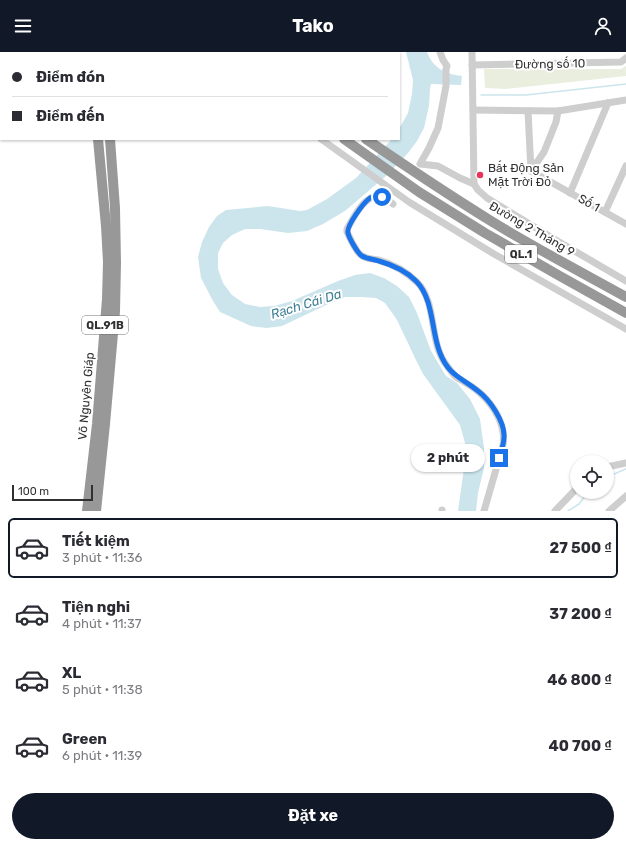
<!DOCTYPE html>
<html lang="vi">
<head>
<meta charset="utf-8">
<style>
  body { margin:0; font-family:Rubik,sans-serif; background:#f7f7f7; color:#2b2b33; height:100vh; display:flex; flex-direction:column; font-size:15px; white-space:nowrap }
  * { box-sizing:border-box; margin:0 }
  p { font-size:13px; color:#7c7c81 }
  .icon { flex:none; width:22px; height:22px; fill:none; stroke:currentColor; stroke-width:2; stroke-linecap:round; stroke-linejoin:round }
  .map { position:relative; height:459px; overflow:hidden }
  .drawer { display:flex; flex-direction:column; background:#fff; flex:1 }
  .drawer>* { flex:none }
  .guide { position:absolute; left:0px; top:0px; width:400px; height:88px; box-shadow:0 1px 3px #0004; display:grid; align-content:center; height:88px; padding:0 12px; background:#fff }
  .tools { position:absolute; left:570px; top:403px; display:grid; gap:8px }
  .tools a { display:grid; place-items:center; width:44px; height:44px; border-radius:50%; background:#fff; box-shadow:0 1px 3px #0004; font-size:20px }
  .scale { position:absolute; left:12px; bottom:10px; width:81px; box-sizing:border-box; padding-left:4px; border:2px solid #313131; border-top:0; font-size:11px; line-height:14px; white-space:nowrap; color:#313131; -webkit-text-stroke:3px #fff; paint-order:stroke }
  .end { position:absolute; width:18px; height:18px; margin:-9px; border:5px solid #1a73e8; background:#fff; box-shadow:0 0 0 2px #fff }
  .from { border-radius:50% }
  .bubble { position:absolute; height:28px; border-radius:14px; background:#fff; box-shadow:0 1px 3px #0004; font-size:13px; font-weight:700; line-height:28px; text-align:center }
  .guide b { display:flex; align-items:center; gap:14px; height:38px; font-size:15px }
  .guide b+b { border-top:1px solid #e1e1e2 }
  .guide i { width:10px; height:10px; background:#2b2b33 }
  ul { padding:7px 0 0; list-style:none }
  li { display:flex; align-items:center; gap:12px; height:60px; margin:0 8px 6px; padding:0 4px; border:2px solid transparent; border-radius:6px }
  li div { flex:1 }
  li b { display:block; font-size:15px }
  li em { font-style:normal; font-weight:700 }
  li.on { border-color:#111827 }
  li>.icon { width:36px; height:36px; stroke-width:1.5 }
  .primary-button { display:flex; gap:8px; margin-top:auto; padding:8px 12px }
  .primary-button a { flex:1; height:46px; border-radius:24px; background:#111827; color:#fff; font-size:16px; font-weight:700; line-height:46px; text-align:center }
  header { display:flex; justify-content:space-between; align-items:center; height:52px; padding:0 12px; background:#111827; color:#fff; font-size:18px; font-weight:700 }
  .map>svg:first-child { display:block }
  .green { fill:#e9eedf }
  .water { fill:#cce5ed }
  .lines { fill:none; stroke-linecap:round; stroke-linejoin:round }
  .stream { stroke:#cce5ed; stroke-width:1.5 }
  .minor { stroke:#cecece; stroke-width:7 }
  .highway { stroke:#989898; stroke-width:10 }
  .route { stroke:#1a73e8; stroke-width:5 }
  .poi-dot { fill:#e6345b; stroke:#fff; stroke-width:1.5 }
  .labels { text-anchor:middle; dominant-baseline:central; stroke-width:4; stroke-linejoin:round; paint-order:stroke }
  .shield { fill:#fff; stroke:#6f6f6f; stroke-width:1 }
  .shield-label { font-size:11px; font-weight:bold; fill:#313131 }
  .street-label { font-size:12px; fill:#313131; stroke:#fff }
  .poi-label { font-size:12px; fill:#313131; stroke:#fff; text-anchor:start }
  .water-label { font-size:13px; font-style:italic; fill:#3d7f94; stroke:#fff }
</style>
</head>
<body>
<header><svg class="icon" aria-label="menu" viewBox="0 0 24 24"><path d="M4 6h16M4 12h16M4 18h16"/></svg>Tako<svg class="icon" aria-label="person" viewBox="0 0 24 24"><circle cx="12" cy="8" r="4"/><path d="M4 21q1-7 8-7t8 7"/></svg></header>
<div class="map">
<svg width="626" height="459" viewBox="0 0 626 459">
  <rect width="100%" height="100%" fill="#fff"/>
  <polygon class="green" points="626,14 626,24 506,37 485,36 484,17 621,17"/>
  <path class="water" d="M 406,0 L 427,0 C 433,16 445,22 462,24 L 461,33 L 431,32 L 430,37 L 429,54 L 424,76 L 417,89 L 408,101 L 387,123 L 345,159 L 323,172 L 307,179 L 288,181 L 260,177 L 245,177 L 232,183 L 223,191 L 218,201 L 218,217 L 223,231 L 232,243 L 245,252 L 260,255 L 274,254 L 292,249 L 338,229 L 355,223 L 370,221 L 384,226 L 397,234 L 409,245 L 417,261 L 431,299 L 446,324 L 457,331 L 470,347 L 480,367 L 484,396 L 484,416 L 478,441 L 476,459 L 458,459 L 465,409 L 465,391 L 460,373 L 423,322 L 415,306 L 397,268 L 385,251 L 376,246 L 361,245 L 345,245 L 324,254 L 282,274 L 267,276 L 251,274 L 220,260 L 213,249 L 201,226 L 198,205 L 202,190 L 209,175 L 217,164 L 226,158 L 268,154 L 300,159 L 307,158 L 327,147 L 356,126 L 392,87 L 399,87 L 399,77 L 408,61 L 412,42 L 413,28 Z"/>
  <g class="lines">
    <g class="stream">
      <polyline points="481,43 526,43 626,32"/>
      <polyline points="607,425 626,417"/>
      <polyline points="568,459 579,452 588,440"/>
    </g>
    <g class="minor">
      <polyline points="188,0 191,1"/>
      <polyline points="440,0 443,8 447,14 446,17 446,34 438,76 429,96 420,112 438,114 460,126 474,132 478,138 487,146 554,187 626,229"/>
      <polyline points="472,0 474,132"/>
      <polyline points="472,13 621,10 626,6"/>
      <polyline points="473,58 558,59 626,48"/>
      <polyline points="528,59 531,119"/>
      <polyline points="321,87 409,150 494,202 626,277"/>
      <polyline points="531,119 626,172"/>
      <polyline points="531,119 544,100 556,70 558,59"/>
      <polyline points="570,141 608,51"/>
      <path d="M 393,152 C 389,149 384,144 379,144 C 364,143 353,167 347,177 L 347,180 C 350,186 356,200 361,203 C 365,207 373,207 378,208 C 393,212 407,220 418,231 C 437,252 429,288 445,311 C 448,315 452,321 456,325 C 464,330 472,334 479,340 C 494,353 506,373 503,393 L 484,459"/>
      <polyline points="605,160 626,114"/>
      <polyline points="607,415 626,411"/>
      <polyline points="442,458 442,459"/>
      <polyline points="555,459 577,436"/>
      <polyline points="609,459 626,444"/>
    </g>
    <g class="highway">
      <polyline points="90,0 90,1"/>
      <polyline points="103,0 104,1"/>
      <polyline points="227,0 229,1"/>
      <polyline points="251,0 252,1"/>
      <polyline points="344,87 419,140 485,181 558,223 626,261"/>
      <path d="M 366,87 C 407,115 449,143 491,169 C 535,196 581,220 626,245"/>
      <polyline points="87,459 97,372 107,247 108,210 106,174 98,87"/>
      <polyline points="96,459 105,372 115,259 116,211 115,156 110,87"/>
    </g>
  </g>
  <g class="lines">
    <path class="route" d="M 382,145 C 378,144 374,144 370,146 C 364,150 346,174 348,181 C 349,186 358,202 362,204 C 367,207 374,207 379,209 C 393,213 406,219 416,229 C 434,247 431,279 440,301 C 449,324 461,325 478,339 C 490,348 505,370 504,385 C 504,392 501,400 499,406"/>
  </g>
  <circle class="poi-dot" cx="480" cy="123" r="4"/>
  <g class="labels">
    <g class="shield">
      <rect x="505" y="193" width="32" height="18" rx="3"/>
      <rect x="82" y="264" width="46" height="18" rx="3"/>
    </g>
    <g class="shield-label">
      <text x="521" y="202">QL.1</text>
      <text x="105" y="273">QL.91B</text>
    </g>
    <g class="street-label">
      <text transform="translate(550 12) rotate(-1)">Đường số 10</text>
      <text transform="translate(589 151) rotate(29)">Số 1</text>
      <text transform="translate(532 177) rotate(30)">Đường 2 Tháng 9</text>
      <text transform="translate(86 344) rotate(-85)">Võ Nguyên Giáp</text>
    </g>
    <g class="poi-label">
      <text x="488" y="116">Bất Động Sản<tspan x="488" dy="14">Mặt Trời Đỏ</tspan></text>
    </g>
    <g class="water-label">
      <text transform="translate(306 252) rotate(-17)">Rạch Cái Da</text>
    </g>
  </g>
</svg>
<div class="tools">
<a><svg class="icon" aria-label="locate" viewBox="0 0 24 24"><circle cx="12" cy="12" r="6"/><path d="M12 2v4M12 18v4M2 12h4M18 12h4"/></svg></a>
</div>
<div class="scale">100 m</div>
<i class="end from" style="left:382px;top:145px"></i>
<i class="end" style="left:499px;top:406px"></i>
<div class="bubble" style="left:411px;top:392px;width:74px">2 phút</div>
<div class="guide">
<b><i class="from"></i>Điểm đón</b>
<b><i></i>Điểm đến</b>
</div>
</div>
<section class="drawer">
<ul>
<li class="on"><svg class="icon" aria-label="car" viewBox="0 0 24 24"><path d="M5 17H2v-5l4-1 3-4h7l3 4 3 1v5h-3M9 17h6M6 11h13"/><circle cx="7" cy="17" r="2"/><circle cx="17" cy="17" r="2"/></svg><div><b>Tiết kiệm</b><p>3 phút · 11:36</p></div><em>27 500 ₫</em></li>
<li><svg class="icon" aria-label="car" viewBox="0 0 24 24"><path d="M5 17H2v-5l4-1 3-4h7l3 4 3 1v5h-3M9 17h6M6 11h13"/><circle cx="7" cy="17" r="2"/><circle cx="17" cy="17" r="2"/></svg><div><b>Tiện nghi</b><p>4 phút · 11:37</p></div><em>37 200 ₫</em></li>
<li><svg class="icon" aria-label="car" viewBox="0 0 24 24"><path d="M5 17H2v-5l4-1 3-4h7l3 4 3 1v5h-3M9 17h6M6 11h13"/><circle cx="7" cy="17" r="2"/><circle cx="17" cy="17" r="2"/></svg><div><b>XL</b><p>5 phút · 11:38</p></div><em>46 800 ₫</em></li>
<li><svg class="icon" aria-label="car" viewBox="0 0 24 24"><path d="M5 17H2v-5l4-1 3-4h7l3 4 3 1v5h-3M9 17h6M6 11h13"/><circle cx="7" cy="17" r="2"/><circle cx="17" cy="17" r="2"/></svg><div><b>Green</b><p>6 phút · 11:39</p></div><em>40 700 ₫</em></li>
</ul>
<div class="primary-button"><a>Đặt xe</a></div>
</section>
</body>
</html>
